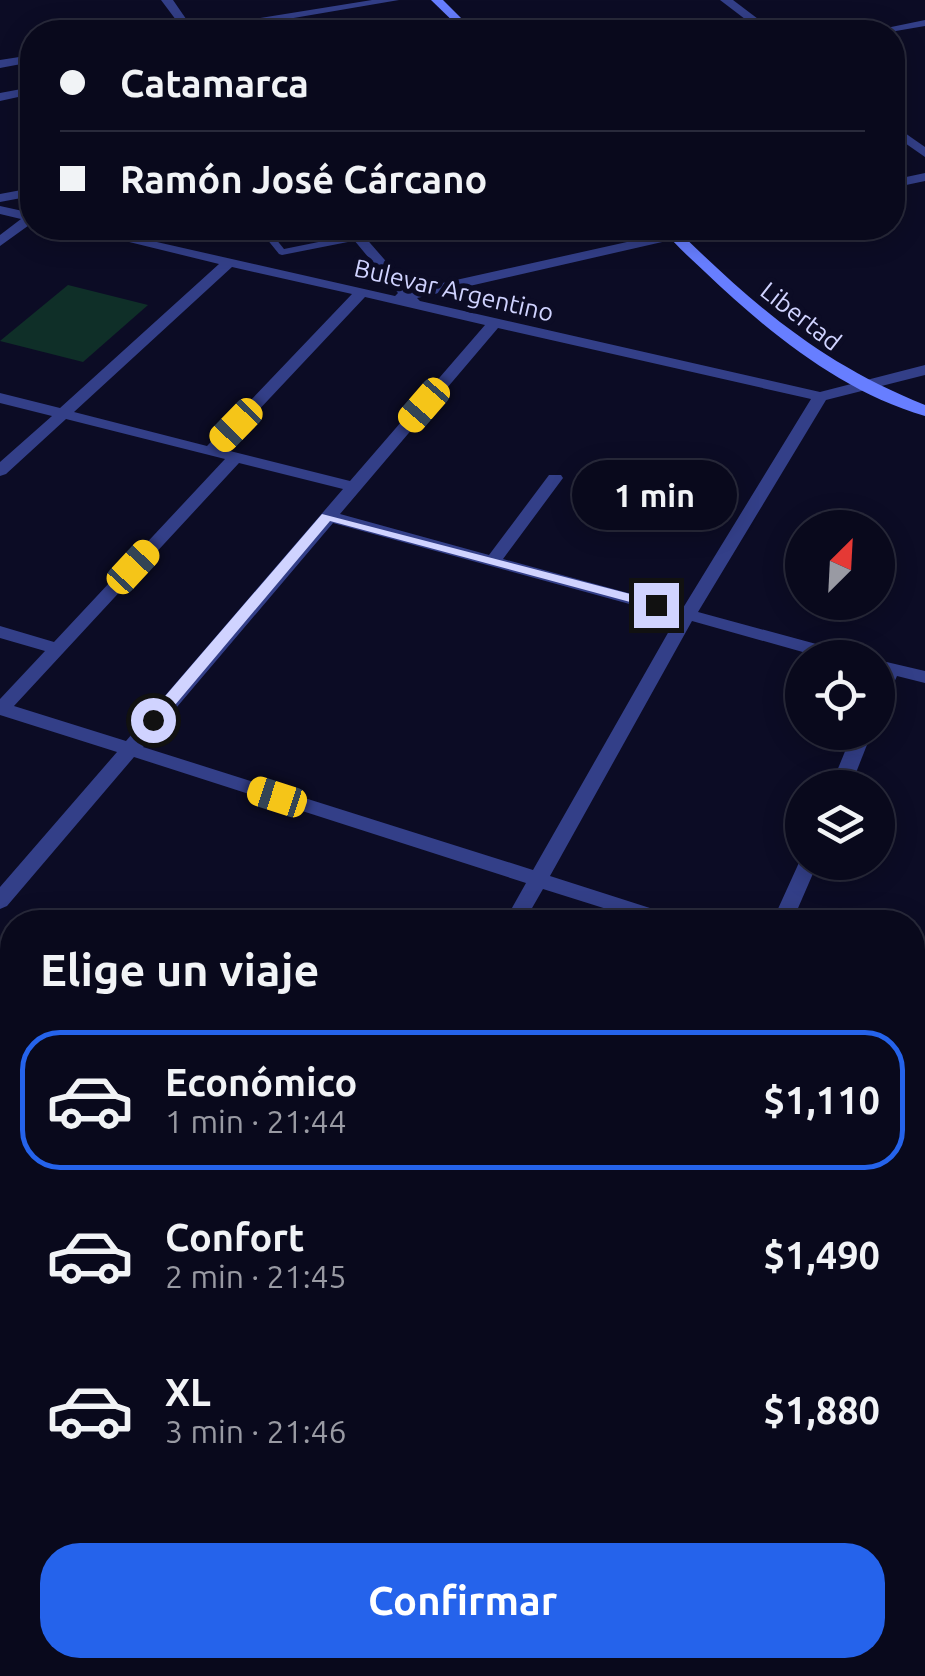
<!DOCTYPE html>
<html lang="es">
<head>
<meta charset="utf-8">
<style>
  body { margin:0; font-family:Ubuntu,sans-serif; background:#171729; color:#f1f3f6; height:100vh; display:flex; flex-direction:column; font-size:38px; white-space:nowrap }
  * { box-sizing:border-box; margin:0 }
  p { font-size:32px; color:#999aa3 }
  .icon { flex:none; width:55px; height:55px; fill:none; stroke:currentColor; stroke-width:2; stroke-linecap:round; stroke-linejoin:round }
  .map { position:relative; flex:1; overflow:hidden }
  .panel { position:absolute; left:0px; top:910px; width:925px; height:768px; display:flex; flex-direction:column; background:#09091c; border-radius:40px 40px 0 0; box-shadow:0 5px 25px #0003,0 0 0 2px #292a3b }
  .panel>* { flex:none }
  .top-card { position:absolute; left:20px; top:20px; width:885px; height:220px; border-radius:40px; box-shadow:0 5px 25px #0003,0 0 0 2px #292a3b; display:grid; align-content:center; height:220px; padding:0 40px; background:#09091c }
  .needle { width:65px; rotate:24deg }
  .buttons { position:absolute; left:785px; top:510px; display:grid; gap:20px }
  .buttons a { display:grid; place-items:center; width:110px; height:110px; border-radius:50%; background:#09091c; box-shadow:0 5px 25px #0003,0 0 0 2px #292a3b; font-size:50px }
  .end { position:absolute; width:45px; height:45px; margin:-22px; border:12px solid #d0d3ff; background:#111; box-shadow:0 0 0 5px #111 }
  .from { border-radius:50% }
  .bubble { position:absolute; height:70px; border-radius:35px; background:#09091c; box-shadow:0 5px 25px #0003,0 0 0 2px #292a3b; font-size:32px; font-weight:600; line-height:70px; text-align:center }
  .car { position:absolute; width:30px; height:60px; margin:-30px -15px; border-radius:12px; box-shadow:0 0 8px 2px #0007; background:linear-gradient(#f5c518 24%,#345 0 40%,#f5c518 0 76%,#345 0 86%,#f5c518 0) }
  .top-card b { display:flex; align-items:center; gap:35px; height:95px; font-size:38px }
  .top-card b+b { border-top:2px solid #292a3b }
  .top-card i { width:25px; height:25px; background:#f1f3f6 }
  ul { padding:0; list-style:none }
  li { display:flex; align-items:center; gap:30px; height:140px; margin:0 20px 15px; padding:0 20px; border:5px solid transparent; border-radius:40px }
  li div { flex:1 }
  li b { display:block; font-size:38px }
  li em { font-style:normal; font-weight:600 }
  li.selected { border-color:#2563eb }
  li>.icon { width:90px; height:90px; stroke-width:1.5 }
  h2 { padding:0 40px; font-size:45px; line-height:120px }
  .button { display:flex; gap:20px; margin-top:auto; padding:20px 40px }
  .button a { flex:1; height:115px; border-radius:40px; background:#2563eb; color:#fff; font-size:40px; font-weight:600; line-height:115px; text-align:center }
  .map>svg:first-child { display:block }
  .green { fill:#0f2f28 }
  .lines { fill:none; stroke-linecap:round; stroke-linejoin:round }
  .lane { fill:#333f88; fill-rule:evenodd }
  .street { fill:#333f88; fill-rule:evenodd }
  .secondary { fill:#677eff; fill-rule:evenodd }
  .route { fill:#d0d3ff }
  .labels { text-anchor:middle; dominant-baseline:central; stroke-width:10; stroke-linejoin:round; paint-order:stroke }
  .far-street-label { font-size:25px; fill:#d0d3ff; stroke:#0c0c25 }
</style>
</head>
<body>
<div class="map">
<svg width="925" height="1676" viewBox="0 0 925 1676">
  <rect width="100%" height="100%" fill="#0c0c25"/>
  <polygon class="green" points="68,285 148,305 83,362 0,341"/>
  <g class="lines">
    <polygon class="lane" points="258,228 267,228 284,249 358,234 363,237 358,240 282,255 279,254"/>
    <g class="street">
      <polygon points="161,0 173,0 193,29 372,0 399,0 212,32 185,32"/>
      <polygon points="720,0 733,0 775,32 762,32"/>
      <polygon points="925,20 925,26 890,32 867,32"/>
      <polygon points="32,55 32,62 0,68 0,60"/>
      <polygon points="32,87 32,94 0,101 0,93"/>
      <polygon points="892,124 925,147 925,157 892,134"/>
      <polygon points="925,173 925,181 892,188 892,180"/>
      <polygon points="32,188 32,196 0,202 0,194"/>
      <polygon points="0,206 32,213 32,223 0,246 0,235 21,219 0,214"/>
      <path d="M 72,228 L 95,228 L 395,296 L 398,293 L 344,228 L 357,228 L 411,290 L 690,228 L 712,228 L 706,232 L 417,298 L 420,301 L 820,392 L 925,365 L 925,375 L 826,400 L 698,612 L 853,654 L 856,658 L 824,658 L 692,621 L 550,876 L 678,917 L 681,922 L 648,922 L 543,889 L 524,922 L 504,922 L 526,883 L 134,757 L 7,906 L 0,909 L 0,887 L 117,752 L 0,715 L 0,699 L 45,651 L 0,638 L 0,626 L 54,642 L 225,459 L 66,419 L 6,474 L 0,476 L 0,462 L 52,416 L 0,403 L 0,393 L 60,408 L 219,264 ZM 232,267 L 352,294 L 207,446 L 74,412 ZM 365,297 L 485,325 L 350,481 L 222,449 ZM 498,328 L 811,399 L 683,608 L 503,559 L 563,478 L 561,475 L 549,475 L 489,555 L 340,514 ZM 239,463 L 343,489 L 126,741 L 14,706 ZM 333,523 L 677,617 L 533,870 L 143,747 Z"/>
      <polygon points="878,660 925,671 925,683 897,676 885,703 878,705"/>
      <polygon points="853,732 872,732 850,788 830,788"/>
      <polygon points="802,856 802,862 818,862 792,922 772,922"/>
      <polygon points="912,992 925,996 925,1012 912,1008"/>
      <polygon points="0,1130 12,1135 12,1154 0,1150"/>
      <polygon points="925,1307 925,1358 921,1367 912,1370 912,1318 916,1310"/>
      <polygon points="912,1494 925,1499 925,1525 912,1520"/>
      <polygon points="73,1665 104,1665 100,1676 69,1676"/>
      <polygon points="807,1665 835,1665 832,1676 804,1676"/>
    </g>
    <g class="secondary">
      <polygon points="431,0 443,0 475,32 464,32"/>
      <path d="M 662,228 L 675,228 C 755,306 820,363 925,405 L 925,416 C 840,391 768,332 705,272 C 690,258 673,243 662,228 Z"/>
    </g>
  </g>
  <polygon class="route" points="322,514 661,602 663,605 656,609 330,521 159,724 148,724 148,716"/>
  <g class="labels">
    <g class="far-street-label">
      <text transform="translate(454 290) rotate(13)">Bulevar Argentino</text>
      <text transform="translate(801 316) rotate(38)">Libertad</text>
    </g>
  </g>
</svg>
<div class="buttons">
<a><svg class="needle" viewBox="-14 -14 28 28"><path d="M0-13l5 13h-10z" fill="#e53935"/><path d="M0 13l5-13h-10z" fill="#999aa3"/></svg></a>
<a><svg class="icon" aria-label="locate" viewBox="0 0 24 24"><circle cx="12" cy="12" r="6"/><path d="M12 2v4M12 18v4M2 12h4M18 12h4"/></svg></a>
<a><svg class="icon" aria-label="layers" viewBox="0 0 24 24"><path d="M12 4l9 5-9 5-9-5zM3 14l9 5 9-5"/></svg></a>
</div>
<i class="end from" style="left:153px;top:720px"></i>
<i class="end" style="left:656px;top:605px"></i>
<div class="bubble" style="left:572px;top:460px;width:165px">1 min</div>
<i class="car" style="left:424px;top:405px;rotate:221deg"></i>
<i class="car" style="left:236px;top:425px;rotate:224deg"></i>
<i class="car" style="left:133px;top:567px;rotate:43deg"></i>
<i class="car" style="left:277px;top:797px;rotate:288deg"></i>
<div class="top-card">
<b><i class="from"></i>Catamarca</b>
<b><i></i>Ramón José Cárcano</b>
</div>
<section class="panel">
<h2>Elige un viaje</h2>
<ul>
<li class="selected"><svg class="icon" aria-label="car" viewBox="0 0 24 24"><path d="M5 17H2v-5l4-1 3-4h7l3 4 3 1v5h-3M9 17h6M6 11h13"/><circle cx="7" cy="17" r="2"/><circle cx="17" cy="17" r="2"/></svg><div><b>Económico</b><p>1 min · 21:44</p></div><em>$1,110</em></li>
<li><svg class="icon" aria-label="car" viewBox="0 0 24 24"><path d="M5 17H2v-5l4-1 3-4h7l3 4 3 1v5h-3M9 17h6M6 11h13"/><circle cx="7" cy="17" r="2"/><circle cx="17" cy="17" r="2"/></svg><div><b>Confort</b><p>2 min · 21:45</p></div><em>$1,490</em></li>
<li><svg class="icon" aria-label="car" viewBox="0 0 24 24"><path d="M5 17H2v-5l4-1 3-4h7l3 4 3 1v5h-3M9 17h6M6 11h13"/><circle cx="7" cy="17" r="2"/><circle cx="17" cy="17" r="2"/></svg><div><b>XL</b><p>3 min · 21:46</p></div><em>$1,880</em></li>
</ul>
<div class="button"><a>Confirmar</a></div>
</section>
</div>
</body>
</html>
